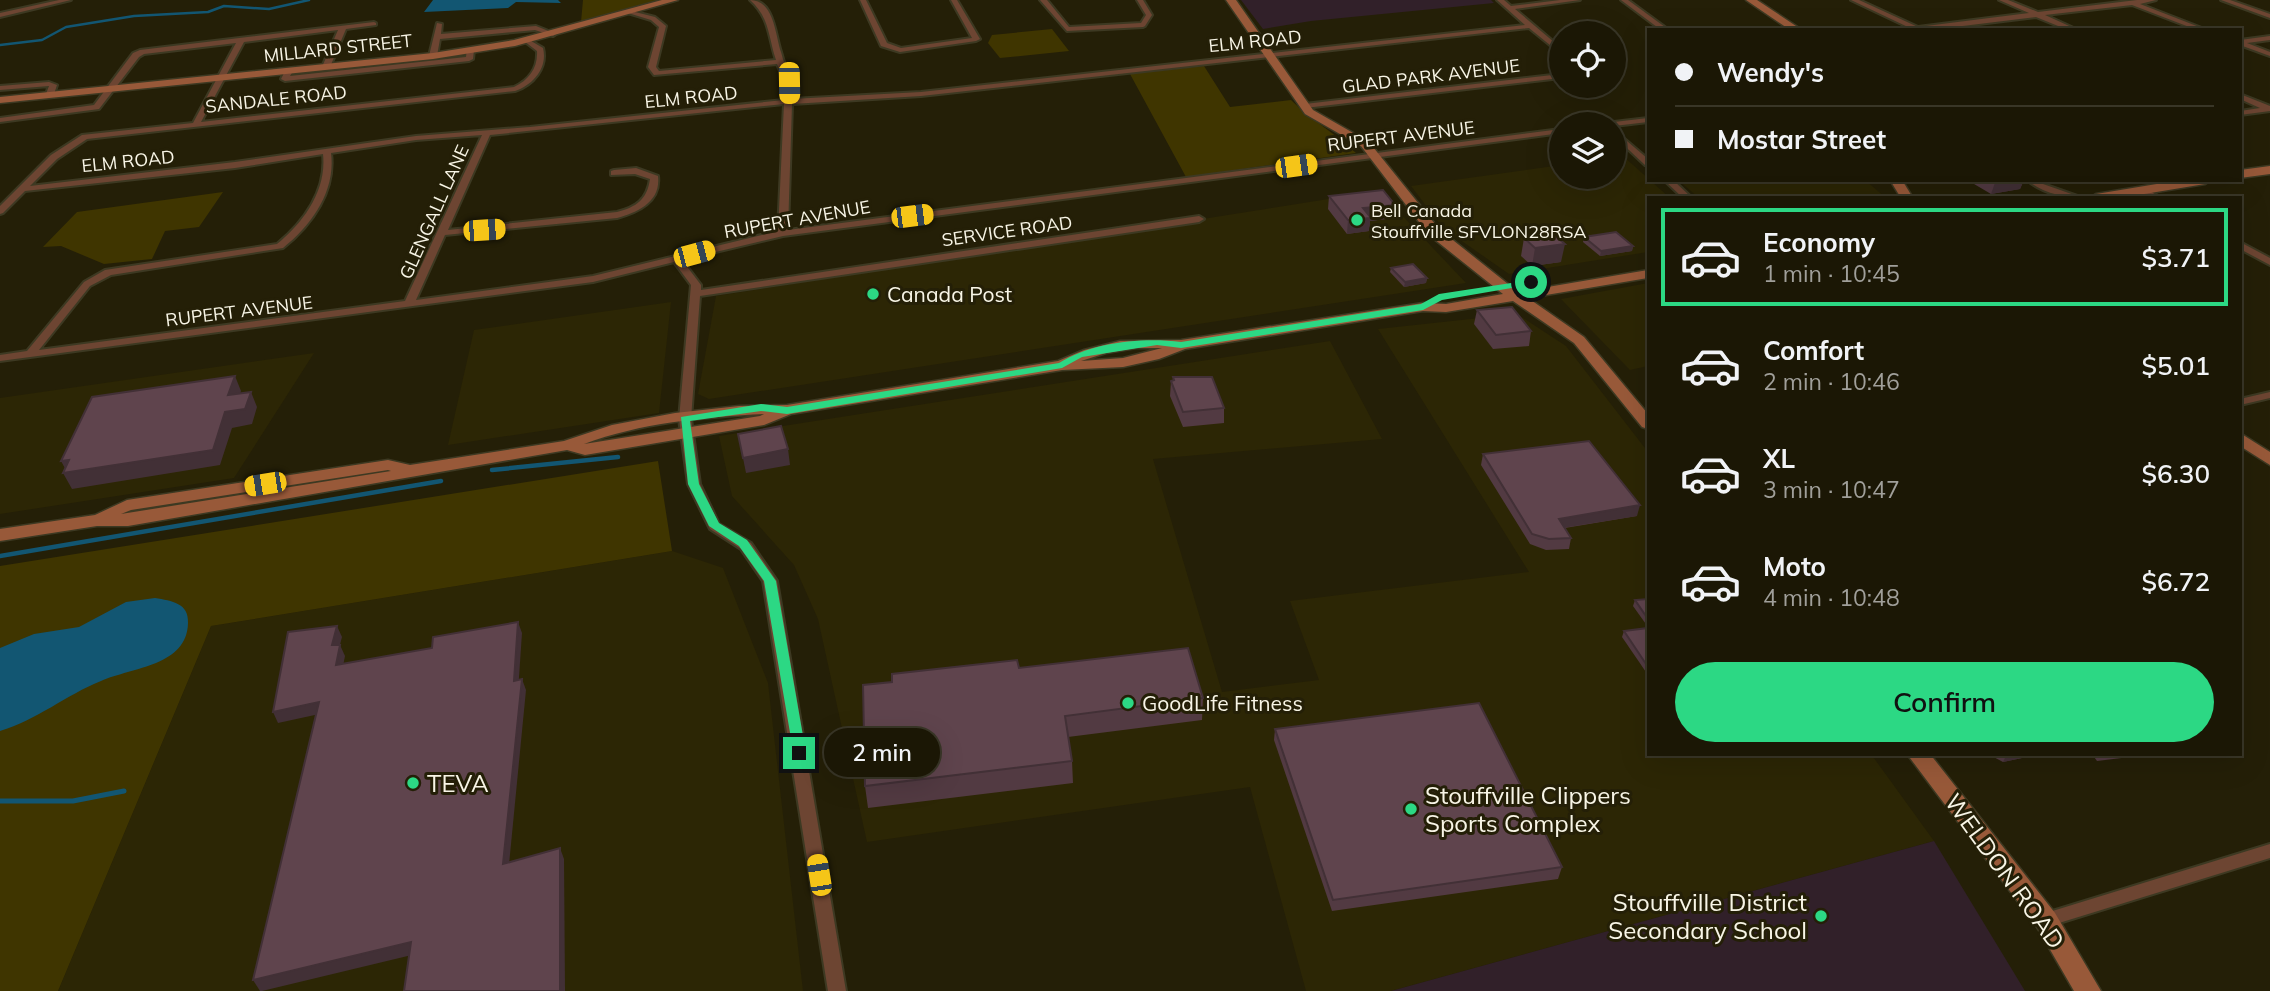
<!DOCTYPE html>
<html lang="en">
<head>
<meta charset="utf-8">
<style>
  body { margin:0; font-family:Mulish,sans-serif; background:#24200f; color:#f1f3f6; height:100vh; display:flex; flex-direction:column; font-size:26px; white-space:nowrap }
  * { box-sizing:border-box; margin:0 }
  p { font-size:23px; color:#a09f9a }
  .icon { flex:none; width:38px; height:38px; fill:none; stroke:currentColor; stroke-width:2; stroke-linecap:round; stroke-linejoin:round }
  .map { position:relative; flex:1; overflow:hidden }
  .panel { position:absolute; left:1647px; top:196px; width:595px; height:560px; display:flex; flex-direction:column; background:#1b1705; border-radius:0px; box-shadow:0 7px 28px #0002,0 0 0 2px #393627 }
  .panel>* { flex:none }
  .top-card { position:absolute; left:1647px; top:28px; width:595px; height:154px; border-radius:0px; box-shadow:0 7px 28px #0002,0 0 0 2px #393627; display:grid; align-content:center; height:154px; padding:0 28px; background:#1b1705 }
  .buttons { position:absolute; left:1549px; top:21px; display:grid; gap:14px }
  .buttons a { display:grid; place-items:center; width:77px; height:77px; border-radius:50%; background:#1b1705; box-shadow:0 7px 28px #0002,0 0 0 2px #393627; font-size:35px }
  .end { position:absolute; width:32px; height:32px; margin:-16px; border:9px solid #2cd884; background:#111; box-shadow:0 0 0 4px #111 }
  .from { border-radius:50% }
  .bubble { position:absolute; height:49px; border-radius:24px; background:#1b1705; box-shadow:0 7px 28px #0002,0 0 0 2px #393627; font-size:23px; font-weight:600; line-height:49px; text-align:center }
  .car { position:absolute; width:21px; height:42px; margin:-21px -10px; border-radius:9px; box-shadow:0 0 5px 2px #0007; background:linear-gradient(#f5c518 24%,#345 0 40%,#f5c518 0 76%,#345 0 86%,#f5c518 0) }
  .top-card b { display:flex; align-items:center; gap:24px; height:66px; font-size:26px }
  .top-card b+b { border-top:2px solid #393627 }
  .top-card i { width:18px; height:18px; background:#f1f3f6 }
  ul { padding:12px 0 0; list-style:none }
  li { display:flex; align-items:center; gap:21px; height:98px; margin:0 14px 10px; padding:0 14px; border:4px solid transparent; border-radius:0px }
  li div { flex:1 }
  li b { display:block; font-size:26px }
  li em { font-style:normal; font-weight:600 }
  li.current { border-color:#2cd884 }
  li>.icon { width:63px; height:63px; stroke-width:1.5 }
  .action { display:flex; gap:14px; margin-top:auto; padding:14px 28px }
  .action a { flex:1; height:80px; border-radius:42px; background:#2cd884; color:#111; font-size:28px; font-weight:600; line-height:80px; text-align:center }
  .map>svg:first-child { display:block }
  .built { fill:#2c2605 }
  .education { fill:#312029 }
  .green { fill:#3f3500 }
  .water { fill:#125672 }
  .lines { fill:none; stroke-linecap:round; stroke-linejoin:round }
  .stream-far2 { stroke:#125672; stroke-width:2.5 }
  .stream-far1 { stroke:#125672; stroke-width:4.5 }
  .stream { stroke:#125672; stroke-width:5 }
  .street-casing { stroke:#3d3922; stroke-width:4 }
  .secondary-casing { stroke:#3d3922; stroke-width:3 }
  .street { fill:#6d4532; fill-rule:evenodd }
  .secondary { fill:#985939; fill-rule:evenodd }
  .wall { fill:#523a42 }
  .shaded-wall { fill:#423036 }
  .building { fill:#5f444d; stroke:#423036; stroke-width:2 }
  .route { fill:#2cd884 }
  .poi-dot { fill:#2cd884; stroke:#241f07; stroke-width:2.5 }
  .labels { text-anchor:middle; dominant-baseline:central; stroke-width:6; stroke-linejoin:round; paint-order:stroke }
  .far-street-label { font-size:18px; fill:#f8f5e6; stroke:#241f07 }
  .far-poi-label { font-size:18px; fill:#f8f5e6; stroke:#241f07; text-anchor:start }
  .poi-label { font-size:21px; fill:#f8f5e6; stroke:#241f07; text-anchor:start }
  .near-poi-label { font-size:24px; fill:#f8f5e6; stroke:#241f07; text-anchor:start }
  .near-street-label { font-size:24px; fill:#f8f5e6; stroke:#241f07 }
</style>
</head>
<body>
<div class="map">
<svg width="2270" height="991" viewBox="0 0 2270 991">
  <rect width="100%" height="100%" fill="#241f07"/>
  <g class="built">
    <polygon points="1623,156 1670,198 1648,198 1648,252 1509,274 1443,228 1411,186 1561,165 1561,177 1614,177 1614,157"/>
    <polygon points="1678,180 1865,180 1886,198 1699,198"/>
    <polygon points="1379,191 1466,283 709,399 698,394 716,296"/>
    <polygon points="1648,283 1648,366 1630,370 1561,299"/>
    <polygon points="671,302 659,413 448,445 474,330"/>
    <polygon points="1517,314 1566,346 1648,452 1648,754 1871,754 1934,841 1391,991 1306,991 1250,787 867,842 818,619 794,565 732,496 719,436 1330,341 1382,439 1153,459 1222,692 1319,680 1290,601 1529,572 1378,329"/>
    <polygon points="314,353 234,478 0,514 0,398"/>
    <polygon points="672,551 723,568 768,683 803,991 58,991 211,626"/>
  </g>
  <g class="education">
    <polygon points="1241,0 1491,0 1494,3 1311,21 1263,29"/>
    <polygon points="1934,841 2025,991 1391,991"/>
  </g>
  <g class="green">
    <polygon points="583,0 663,0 581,22"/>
    <polygon points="1052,29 1069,51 1000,58 988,43 992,35"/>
    <path d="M 1204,66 L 1230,107 L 1291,100 C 1311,120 1335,133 1356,153 L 1186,177 L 1130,74 Z"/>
    <polygon points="223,192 199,227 165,231 152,259 104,264 61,246 43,247 77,212"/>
    <polygon points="658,461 672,551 211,626 58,991 0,991 0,566"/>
  </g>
  <g class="water">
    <polygon points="433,0 558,0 561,3 516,2 508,8 424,12"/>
    <path d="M 155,598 C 172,601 189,603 188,623 C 187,666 133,667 101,681 C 66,695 37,720 0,731 L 0,648 L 34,634 L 79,627 L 126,602 Z"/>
  </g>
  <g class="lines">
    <polyline class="stream-far2" points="0,45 42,40 66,27 134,16 208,12 224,6 269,9 309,0"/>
    <g class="stream-far1">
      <polyline points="492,470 618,457"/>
      <polyline points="0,556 441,481"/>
    </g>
    <polyline class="stream" points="0,801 73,801 124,791"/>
    <defs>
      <g id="street">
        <polygon points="59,0 71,0 0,17 0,13"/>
        <path d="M 750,0 C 774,0 775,34 781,52 C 786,72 793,76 792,99 L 921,92 L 1525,25 L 1497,0 L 1504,0 L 1511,6 L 1560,0 L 1580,0 L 1515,9 L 1561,48 L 1561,54 L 1529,28 L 921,96 L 792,104 L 788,230 L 1561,129 L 1561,133 L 783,236 L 682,260 L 701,285 L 701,290 L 1199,216 L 1204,219 L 1199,222 L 700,296 L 691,419 L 700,484 L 719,524 L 751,543 L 777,581 L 846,991 L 828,991 L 763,581 L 741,549 L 710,529 L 688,484 L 679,419 L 691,285 L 674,262 L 593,282 L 0,361 L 0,355 L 27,351 L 84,282 L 105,270 L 277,244 C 304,222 327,190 323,154 L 235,168 L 25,191 L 3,213 L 0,214 L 0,206 L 51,155 L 82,135 L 193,123 L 236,43 L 144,54 L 139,57 L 99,109 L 0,122 L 0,118 L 94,105 L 133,53 L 140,50 L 374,22 L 376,23 L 376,25 L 346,29 L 330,67 L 326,69 L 322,67 L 338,30 L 244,42 L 201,122 L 514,87 C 529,80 538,68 537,51 L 524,41 L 522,40 L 526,38 L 543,48 C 548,68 533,85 515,91 L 87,139 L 57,159 L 30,186 L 235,162 L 416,136 L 530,127 L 784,100 L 785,83 L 777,64 L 654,75 L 648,67 L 659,27 L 651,20 L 628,13 L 631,11 L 655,17 L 666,26 L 656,67 L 659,71 L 776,60 C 768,36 770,18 750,0 ZM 784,104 L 778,231 L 593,276 L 416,300 L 445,235 L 617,218 C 638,212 661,202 658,176 L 636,168 L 614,170 L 611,171 L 611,175 L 635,174 L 650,179 C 647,200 636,207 617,212 L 448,230 L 490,135 ZM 482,135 L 405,301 L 39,350 L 90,286 L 111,275 L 283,248 C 312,225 336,191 331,153 L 416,140 Z"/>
        <polygon points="860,0 866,0 887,43 901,48 972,38 951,0 957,0 980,39 976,41 900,52 881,46"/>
        <polygon points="1040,0 1047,0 1069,27 1141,23 1146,15 1137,0 1143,0 1152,15 1145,26 1143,27 1067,31"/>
        <polygon points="1621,0 1628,0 1669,30 1661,30"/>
        <polygon points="1851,0 1859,0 1918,27 2029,13 1999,0 2008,0 2038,12 2137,0 2156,0 2140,4 2207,30 2197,30 2132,5 2045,15 2078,30 2068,30 2036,17 1930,30 1908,30 1910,28"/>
        <polygon points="2221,0 2230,0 2270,14 2270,18"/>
        <polygon points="437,23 442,24 441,34 536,26 556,34 553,36 535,30 440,39 437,56 433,58 429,56"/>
        <polygon points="2270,36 2270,40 2247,43 2270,52 2270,56 2240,45 2240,40"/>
        <polygon points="467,48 474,50 473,59 469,61 285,81 281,79 286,69 289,69 293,71 290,76 466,57"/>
        <polygon points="1561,74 1561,78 1305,108 1301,106 1305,104"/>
        <polygon points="49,82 57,85 54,94 50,96 46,94 49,86 0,90 0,86"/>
        <polygon points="2240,94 2270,106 2270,111 2240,115 2240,111 2260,108 2240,99"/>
        <polygon points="1648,118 1648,122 1614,126 1614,124 1610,124 1614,122"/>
        <polygon points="1614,130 1648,159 1648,165 1645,165 1614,136"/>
        <polygon points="1664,180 1673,180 1692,198 1683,198"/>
        <path d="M 2027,180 L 2037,180 L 2043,184 L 2083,198 C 2064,198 2042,193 2027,180 Z"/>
        <polygon points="2145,188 2161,198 2150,198 2141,191"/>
        <polygon points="2240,242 2270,258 2270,265 2240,249"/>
        <polygon points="2270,392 2270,398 2240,405 2240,399"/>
        <polygon points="2270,844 2270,858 2046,927 2040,925 2037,920 2040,915 2046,913"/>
      </g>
      <g id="secondary">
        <polygon points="662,0 678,0 515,46 433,59 0,103 0,97 433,53 514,40"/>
        <path d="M 1226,0 L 1236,0 L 1313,110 L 1369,142 L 1439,229 L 1518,292 L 1648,270 L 1648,278 L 1528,298 L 1584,337 L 1648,414 L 1648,429 L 1642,427 L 1574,343 L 1513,301 L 1446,312 L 1423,311 L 1185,349 L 1159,359 L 1123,367 L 1062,370 L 791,414 L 764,425 L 585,455 L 567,450 L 128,526 L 97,526 L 0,541 L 0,529 L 95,515 L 127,500 L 388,460 L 410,465 L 564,441 L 612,425 L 675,413 L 739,406 L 787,405 L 1058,361 L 1084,350 L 1120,341 L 1181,340 L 1423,303 L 1446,304 L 1503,294 L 1429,235 L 1361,146 L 1305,114 ZM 1136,348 L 1162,348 L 1123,358 L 1081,361 L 1106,353 ZM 764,414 L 760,416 L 584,444 C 640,423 704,417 764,414 ZM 388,470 L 391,471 L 121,514 L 131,510 Z"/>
        <polygon points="1746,0 1757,0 1802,30 1790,30"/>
        <polygon points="2270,166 2270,174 2240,178 2240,170"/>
        <polygon points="1890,180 1902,180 1913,198 1901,198"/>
        <polygon points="2181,180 2211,180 2205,184 2120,198 2090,198 2096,194"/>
        <polygon points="2240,433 2270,452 2270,465 2240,446"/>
        <polygon points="1907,754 1930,754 2055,913 2101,991 2074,991 2037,927"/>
      </g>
    </defs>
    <use href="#street" class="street-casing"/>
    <use href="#secondary" class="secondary-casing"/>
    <use href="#street" class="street"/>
    <use href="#secondary" class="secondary"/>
  </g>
  <g class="wall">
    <polygon points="1969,180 2024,180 2020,189 1991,194 1969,181"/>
    <polygon points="1329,196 1395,205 1394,218 1370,221 1369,231 1347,234 1328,209"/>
    <polygon points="1584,237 1633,246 1632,251 1600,256 1583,242"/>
    <polygon points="1524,238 1561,262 1532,266 1521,256"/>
    <polygon points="1391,268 1427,278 1426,283 1404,287 1390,272"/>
    <polygon points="1477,310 1531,331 1529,346 1493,349 1474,324"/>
    <polygon points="1173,377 1224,408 1224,423 1183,427 1170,396 1171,381 1173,381"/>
    <polygon points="1483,454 1637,516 1565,528 1571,538 1569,549 1546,550 1530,544 1481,465"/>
    <polygon points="1648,599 1648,627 1633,606 1635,600"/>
    <polygon points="1648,628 1648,675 1622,637 1624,631"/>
    <polygon points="1019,668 1203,698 1202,720 1068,737 1072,761 1073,783 868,808 865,786"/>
    <polygon points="1275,729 1562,867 1558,879 1332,911 1274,740"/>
    <polygon points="1988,754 2024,754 2022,758 2003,762"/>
    <polygon points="2092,754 2139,754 2138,756 2097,761"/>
  </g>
  <g class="shaded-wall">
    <polygon points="1996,180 2024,180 2020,189 1991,194"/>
    <polygon points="1395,205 1394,218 1370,221 1369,231 1347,234 1348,220 1363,208"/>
    <polygon points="1565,244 1561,262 1532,266 1535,248"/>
    <polygon points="1633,246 1632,251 1600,256 1601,251"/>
    <polygon points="1427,278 1426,283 1404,287 1405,282"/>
    <polygon points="235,376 241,391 235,410 228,395"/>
    <polygon points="251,392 257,407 252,424 232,428 220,465 72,489 63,473 67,472 61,461 225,412"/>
    <polygon points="788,449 790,465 746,473 743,458"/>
    <polygon points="1640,505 1637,516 1556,529 1559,519"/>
    <polygon points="518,622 522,633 518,692 514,681"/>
    <polygon points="337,626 342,637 337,656 332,645"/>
    <polygon points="340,645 345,656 341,676 336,665"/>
    <polygon points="522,679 526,690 508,875 503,864"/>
    <polygon points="319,702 324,713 278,723 273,712"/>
    <polygon points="2007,754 2024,754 2022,758 2003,762"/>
    <polygon points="560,848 564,859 565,991 560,991"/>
    <polygon points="411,942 416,954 262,991 260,991 253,980"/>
  </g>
  <g class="building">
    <polygon points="1383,190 1395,205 1363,208 1371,218 1348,220 1329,196"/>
    <polygon points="1616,232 1633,246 1601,251 1584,237"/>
    <polygon points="1553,234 1565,244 1535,248 1524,238"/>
    <polygon points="1413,264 1427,278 1405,282 1391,268"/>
    <polygon points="1512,307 1531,331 1496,335 1477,310"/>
    <polygon points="235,376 228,395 251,392 245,409 225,412 213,450 63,473 69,460 61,461 92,397"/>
    <polygon points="1173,377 1212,377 1224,408 1183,412 1171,381 1174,380"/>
    <polygon points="781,426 788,449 743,458 738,434"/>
    <polygon points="1589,441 1640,505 1559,519 1571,538 1549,539 1532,534 1483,454"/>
    <polygon points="1648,599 1648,619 1635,600"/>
    <polygon points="518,622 514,681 522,679 503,864 560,848 560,991 404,991 411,942 253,980 319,702 273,712 288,632 337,626 332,645 340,645 336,665 432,648 433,637"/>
    <polygon points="1648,628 1648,667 1624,631"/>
    <polygon points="1188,648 1203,698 1065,716 1072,761 865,786 863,685 892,682 892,674 1017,660 1019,668"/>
    <polygon points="1479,703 1562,867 1333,900 1275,729"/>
  </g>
  <path class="route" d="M 1531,280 L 1535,284 L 1442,300 L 1423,310 L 1181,348 L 1157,345 L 1082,357 L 1062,368 L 787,414 L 761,411 L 690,421 L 699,484 L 719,523 L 747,540 L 776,581 L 806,753 L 799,758 L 794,756 L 764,581 L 739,546 L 709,526 L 688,484 L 681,417 L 761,404 L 787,407 L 1059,363 C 1092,342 1144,337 1181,342 L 1421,304 L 1439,294 Z"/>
  <g class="poi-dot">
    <circle cx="1357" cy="220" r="7"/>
    <circle cx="873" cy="294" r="7"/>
    <circle cx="1128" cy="703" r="7"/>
    <circle cx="413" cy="783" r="7"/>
    <circle cx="1411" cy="809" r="7"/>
    <circle cx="1821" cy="916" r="7"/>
  </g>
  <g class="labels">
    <g class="far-street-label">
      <text transform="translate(1255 41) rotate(-6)">ELM ROAD</text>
      <text transform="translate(338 48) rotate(-6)">MILLARD STREET</text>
      <text transform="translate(1431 76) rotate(-7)">GLAD PARK AVENUE</text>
      <text transform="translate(691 97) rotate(-6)">ELM ROAD</text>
      <text transform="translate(276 99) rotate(-6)">SANDALE ROAD</text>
      <text transform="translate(1401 136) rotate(-7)">RUPERT AVENUE</text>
      <text transform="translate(128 161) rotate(-6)">ELM ROAD</text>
      <text transform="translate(434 212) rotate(-66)">GLENGALL LANE</text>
      <text transform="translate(797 219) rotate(-10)">RUPERT AVENUE</text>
      <text transform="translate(1007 231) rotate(-8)">SERVICE ROAD</text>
      <text transform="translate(239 311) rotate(-7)">RUPERT AVENUE</text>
    </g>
    <g class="far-poi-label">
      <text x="1371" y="210">Bell Canada<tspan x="1371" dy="21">Stouffville SFVLON28RSA</tspan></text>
    </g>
    <g class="poi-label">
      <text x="887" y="294">Canada Post</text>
      <text x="1142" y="703">GoodLife Fitness</text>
    </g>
    <g class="near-poi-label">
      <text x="427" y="783">TEVA</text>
      <text x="1425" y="795">Stouffville Clippers<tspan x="1425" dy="28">Sports Complex</tspan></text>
      <text x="1807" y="902" text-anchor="end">Stouffville District<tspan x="1807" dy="28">Secondary School</tspan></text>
    </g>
    <g class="near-street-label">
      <text transform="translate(2005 871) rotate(54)">WELDON ROAD</text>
    </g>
  </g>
</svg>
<div class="buttons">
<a><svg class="icon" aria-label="locate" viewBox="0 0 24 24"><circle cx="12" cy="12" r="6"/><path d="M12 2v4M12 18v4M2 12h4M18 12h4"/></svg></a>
<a><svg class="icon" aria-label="layers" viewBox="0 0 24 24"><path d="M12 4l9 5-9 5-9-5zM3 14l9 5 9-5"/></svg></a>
</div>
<i class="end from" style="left:1531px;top:282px"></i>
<i class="end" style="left:799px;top:753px"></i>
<div class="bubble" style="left:824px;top:728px;width:116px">2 min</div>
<i class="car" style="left:789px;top:83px;rotate:179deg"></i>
<i class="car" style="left:1296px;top:166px;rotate:82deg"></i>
<i class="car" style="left:912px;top:216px;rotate:83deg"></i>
<i class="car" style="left:484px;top:230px;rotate:86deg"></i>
<i class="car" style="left:694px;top:254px;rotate:75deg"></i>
<i class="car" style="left:265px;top:484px;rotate:261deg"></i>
<i class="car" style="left:819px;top:875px;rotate:351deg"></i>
<div class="top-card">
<b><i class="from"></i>Wendy's</b>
<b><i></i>Mostar Street</b>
</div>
<section class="panel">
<ul>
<li class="current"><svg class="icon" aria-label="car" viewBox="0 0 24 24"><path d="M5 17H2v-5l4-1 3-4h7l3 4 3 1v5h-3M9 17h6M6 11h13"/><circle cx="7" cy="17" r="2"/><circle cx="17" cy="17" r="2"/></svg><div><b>Economy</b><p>1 min · 10:45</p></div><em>$3.71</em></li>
<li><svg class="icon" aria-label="car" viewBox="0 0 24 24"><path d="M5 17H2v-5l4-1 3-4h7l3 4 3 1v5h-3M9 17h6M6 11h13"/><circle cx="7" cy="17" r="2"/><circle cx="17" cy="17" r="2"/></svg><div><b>Comfort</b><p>2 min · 10:46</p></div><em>$5.01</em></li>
<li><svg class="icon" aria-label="car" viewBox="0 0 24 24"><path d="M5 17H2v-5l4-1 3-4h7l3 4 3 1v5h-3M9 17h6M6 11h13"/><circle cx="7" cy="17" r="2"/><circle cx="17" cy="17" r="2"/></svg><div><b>XL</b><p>3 min · 10:47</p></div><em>$6.30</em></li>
<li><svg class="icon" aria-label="car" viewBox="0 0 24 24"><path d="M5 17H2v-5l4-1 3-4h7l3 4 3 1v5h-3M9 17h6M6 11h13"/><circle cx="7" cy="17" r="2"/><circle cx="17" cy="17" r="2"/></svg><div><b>Moto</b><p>4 min · 10:48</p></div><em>$6.72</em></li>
</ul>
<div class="action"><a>Confirm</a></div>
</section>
</div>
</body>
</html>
